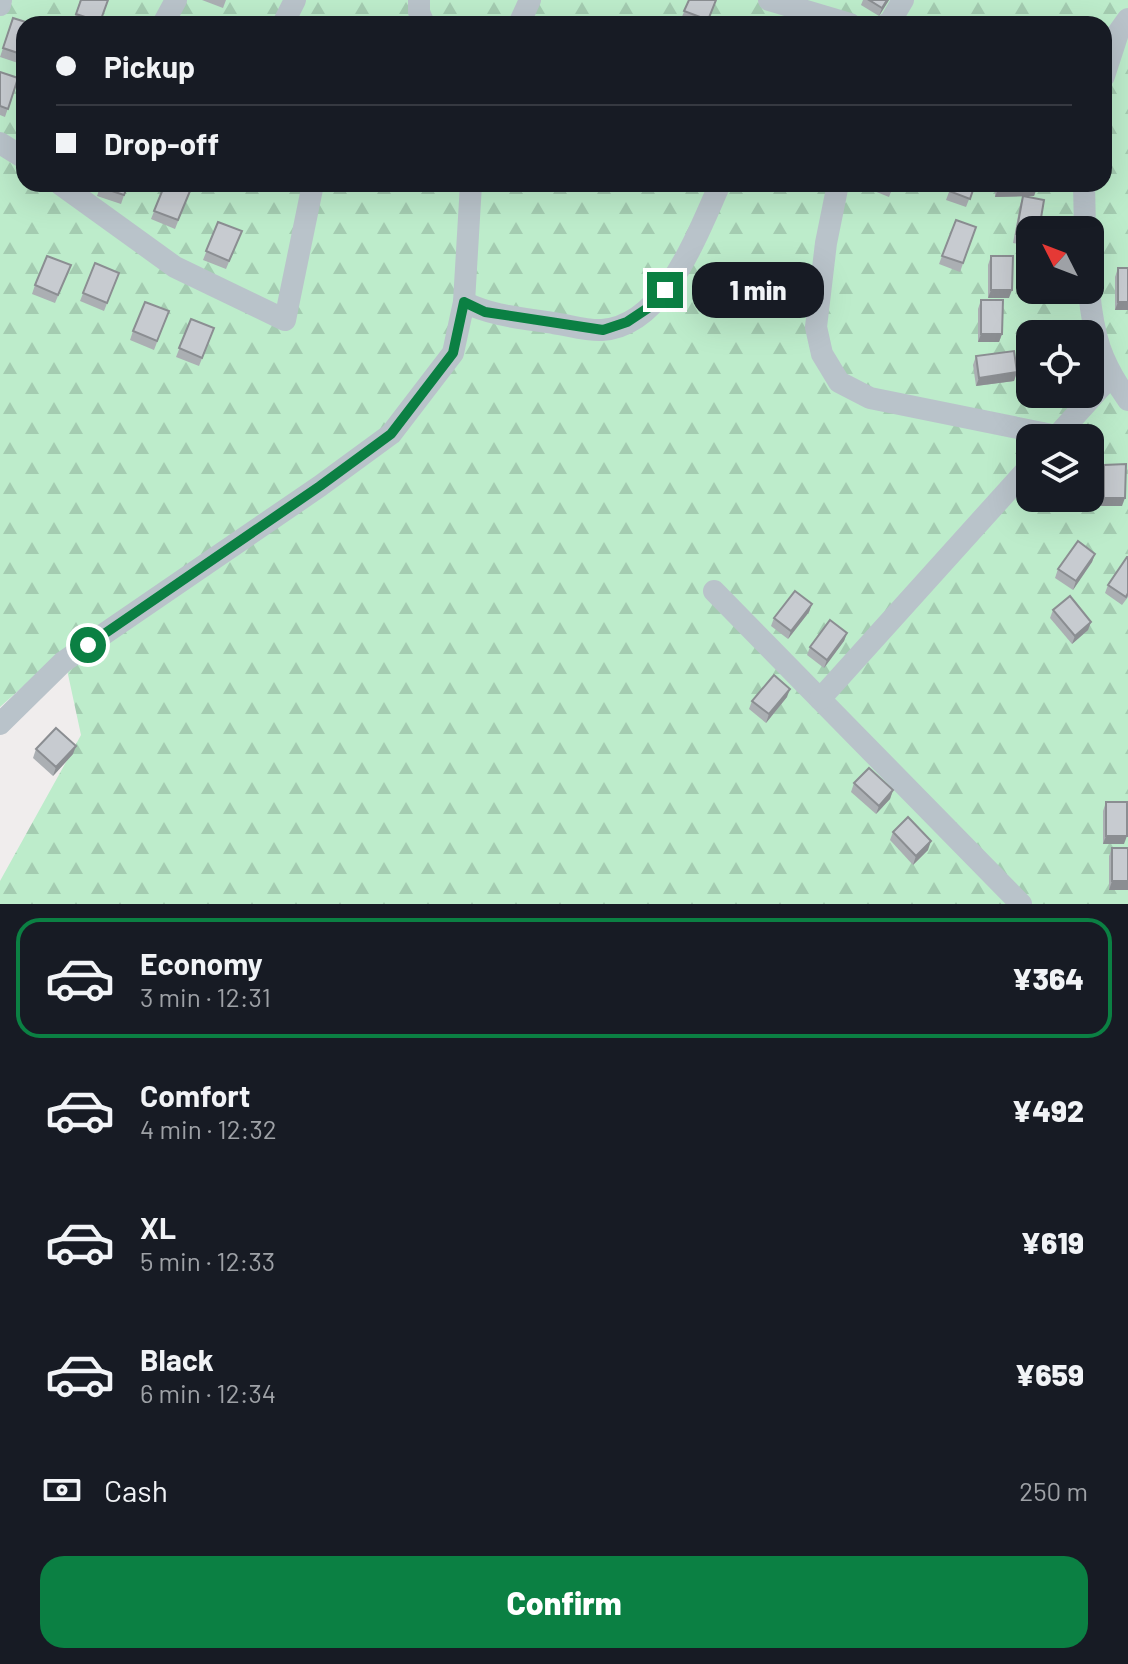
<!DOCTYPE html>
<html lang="en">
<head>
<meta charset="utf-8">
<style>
  body { margin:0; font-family:Barlow,sans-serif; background:#242831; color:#f1f3f6; height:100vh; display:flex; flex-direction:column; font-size:30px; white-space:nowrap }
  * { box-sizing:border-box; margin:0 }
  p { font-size:26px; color:#9ea1a6 }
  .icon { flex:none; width:44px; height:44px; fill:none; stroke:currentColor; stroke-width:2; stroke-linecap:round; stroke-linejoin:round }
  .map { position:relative; height:904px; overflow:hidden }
  .drawer { display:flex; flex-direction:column; background:#171b24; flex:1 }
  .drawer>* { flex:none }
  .banner { position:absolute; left:16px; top:16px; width:1096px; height:176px; border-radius:24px; box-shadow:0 8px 32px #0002; display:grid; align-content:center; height:176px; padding:0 40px; background:#171b24 }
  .needle { width:52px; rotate:312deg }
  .controls { position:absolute; left:1016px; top:216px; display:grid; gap:16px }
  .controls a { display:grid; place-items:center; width:88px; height:88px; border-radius:16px; background:#171b24; box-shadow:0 8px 32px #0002; font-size:40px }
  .end { position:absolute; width:36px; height:36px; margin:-18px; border:10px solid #0b8043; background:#fff; box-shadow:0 0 0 4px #fff }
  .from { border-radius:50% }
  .bubble { position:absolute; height:56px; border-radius:24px; background:#171b24; box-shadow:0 8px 32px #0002; font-size:26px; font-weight:800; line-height:56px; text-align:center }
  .banner b { display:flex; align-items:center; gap:28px; height:76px; font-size:30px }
  .banner b+b { border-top:2px solid #363941 }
  .banner i { width:20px; height:20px; background:#f1f3f6 }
  ul { padding:14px 0 0; list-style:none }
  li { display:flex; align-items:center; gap:24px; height:120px; margin:0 16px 12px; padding:0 24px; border:4px solid transparent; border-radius:24px }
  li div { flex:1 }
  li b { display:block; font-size:30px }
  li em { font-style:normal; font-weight:800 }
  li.selected { border-color:#0b8043 }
  li>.icon { width:72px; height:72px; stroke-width:1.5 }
  .pay { display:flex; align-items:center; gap:20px; height:88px; padding:0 40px; font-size:30px }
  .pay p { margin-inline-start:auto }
  .primary-button { display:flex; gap:16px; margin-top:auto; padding:16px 40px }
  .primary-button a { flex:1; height:92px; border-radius:24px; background:#0b8043; color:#fff; font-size:32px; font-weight:800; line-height:92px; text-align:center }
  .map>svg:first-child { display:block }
  .forest { fill:url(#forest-firs); fill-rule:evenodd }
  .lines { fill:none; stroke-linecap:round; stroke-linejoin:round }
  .minor { stroke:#b9c3ca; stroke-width:22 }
  .wall { fill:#abafb3 }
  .shaded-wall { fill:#8b8e92 }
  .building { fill:#c7cbd0; stroke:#8b8e92; stroke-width:2 }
  .route { stroke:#0b8043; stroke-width:10 }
</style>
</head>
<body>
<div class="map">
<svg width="1128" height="904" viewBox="0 0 1128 904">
  <defs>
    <pattern id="forest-firs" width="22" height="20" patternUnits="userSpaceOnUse" patternTransform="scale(2)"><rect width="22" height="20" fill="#bdeccb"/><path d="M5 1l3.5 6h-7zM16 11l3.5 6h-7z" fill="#a4ccb1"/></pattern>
  </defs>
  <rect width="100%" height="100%" fill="#f0eded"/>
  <path class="forest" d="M 0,0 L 1128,0 L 1128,904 L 0,904 L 0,881 L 81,735 L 63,651 L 0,707 ZM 24,24 L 1104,24 L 1104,184 L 24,184 ZM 1030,230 L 1090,230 L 1090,290 L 1030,290 ZM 1030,334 L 1090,334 L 1090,394 L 1030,394 ZM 1030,438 L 1090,438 L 1090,498 L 1030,498 Z"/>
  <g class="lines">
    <g class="minor">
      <polyline points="419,0 419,12 424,24"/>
      <polyline points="769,0 850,24"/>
      <polyline points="0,5 1,0"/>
      <polyline points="163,24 176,0"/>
      <polyline points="283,24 295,0"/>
      <polyline points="519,24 530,0"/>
      <polyline points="886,24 890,22 903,0"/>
      <polyline points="1104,76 1118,33 1128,19"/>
      <polyline points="0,143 24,158"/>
      <polyline points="60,184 175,267 285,320 313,184"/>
      <polyline points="838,184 826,243 816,327 822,354 839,382 870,398 1057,436"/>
      <polyline points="1084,184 1085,230"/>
      <path d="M 1089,290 C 1093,336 1101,362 1128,400"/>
      <path d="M 464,302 C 492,316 522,318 553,323 C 568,325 587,331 602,330 C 665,326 698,232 720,184"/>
      <polyline points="1055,438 1111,376"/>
      <polyline points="714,591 1021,904"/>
      <polyline points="820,699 1030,466"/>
      <polyline points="0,724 63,662 320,486 391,434 453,353 464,302 471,184"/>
    </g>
  </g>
  <g class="wall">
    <polygon points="80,0 108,0 100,24 77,24 73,23"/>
    <polygon points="202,0 226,0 223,8"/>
    <polygon points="689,0 716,0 707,24 693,24 681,19"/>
    <polygon points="863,0 889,0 879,16 861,5"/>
    <polygon points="13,18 24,24 24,65 0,57"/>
    <polygon points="0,72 18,78 5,117 0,115"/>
    <polygon points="101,184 128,184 121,204 97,196"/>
    <polygon points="165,184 190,191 175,229 151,219"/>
    <polygon points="871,184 894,184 889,197 869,189"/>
    <polygon points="952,184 975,184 966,207 946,200"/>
    <polygon points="995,184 1037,184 1034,196 1024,196 1030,230 1030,246 1013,243 1020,205 1023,196 995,197"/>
    <polygon points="218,222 242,231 226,269 203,260"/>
    <polygon points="976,227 960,272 939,264 942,256"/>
    <polygon points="991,256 1009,298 988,298 988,265"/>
    <polygon points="95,263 119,273 104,311 80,301"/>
    <polygon points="71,265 55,303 32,294 35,285"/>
    <polygon points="1118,268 1128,268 1128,310 1115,310 1115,277"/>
    <polygon points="981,300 1002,334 999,342 978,342 978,309"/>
    <polygon points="169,311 154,350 130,340 133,331"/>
    <polygon points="191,319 214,328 199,366 176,357"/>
    <polygon points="976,356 1017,372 1014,381 976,386 973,365"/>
    <polygon points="1104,465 1122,506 1101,506 1101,473"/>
    <polygon points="1095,554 1092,562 1073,590 1055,578 1058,569"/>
    <polygon points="1128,557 1128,597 1122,605 1105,593 1108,585"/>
    <polygon points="812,604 809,612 788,639 771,626 774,618"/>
    <polygon points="1053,610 1091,622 1088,630 1072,644 1050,618"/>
    <polygon points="847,633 844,641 824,668 807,655 810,647"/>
    <polygon points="787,697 766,723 749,709 752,701"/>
    <polygon points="36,749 73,754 53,776 33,758"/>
    <polygon points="854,783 893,790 890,799 876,814 851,792"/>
    <polygon points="1106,802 1124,844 1103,844 1103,811"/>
    <polygon points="893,832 928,850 913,865 890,840"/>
    <polygon points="1112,848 1128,848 1109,890 1109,856"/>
  </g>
  <g class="shaded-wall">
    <polygon points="887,0 889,0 879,16 882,8"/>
    <polygon points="1037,188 1034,196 995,197 998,189"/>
    <polygon points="991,290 1012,290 1009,298 988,298"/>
    <polygon points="1118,302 1128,302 1128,310 1115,310"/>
    <polygon points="981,334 1002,334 999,342 978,342"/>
    <polygon points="1017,372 1014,381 976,386 979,378"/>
    <polygon points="1104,498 1125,498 1122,506 1101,506"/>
    <polygon points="1095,554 1092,562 1073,590 1076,581"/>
    <polygon points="812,604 809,612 788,639 791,631"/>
    <polygon points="1091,622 1088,630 1072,644 1075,636"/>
    <polygon points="847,633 844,641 824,668 827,660"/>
    <polygon points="790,689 787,697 766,723 769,714"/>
    <polygon points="76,746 73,754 53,776 56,767"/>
    <polygon points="893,790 890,799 876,814 879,806"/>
    <polygon points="1106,836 1127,836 1124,844 1103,844"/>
    <polygon points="931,841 928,850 913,865 916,856"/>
    <polygon points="1112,881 1128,881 1128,890 1109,890"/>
  </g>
  <g class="building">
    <polygon points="81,0 108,0 100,22 76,14"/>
    <polygon points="689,0 716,0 708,20 684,11"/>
    <polygon points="869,0 887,0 882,8"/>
    <polygon points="13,18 32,24 24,24 24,55 3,48"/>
    <polygon points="0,72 18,78 8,109 0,106"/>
    <polygon points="101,184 128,184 124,195 100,187"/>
    <polygon points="165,184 173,184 190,191 178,220 154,211"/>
    <polygon points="881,184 894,184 892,189"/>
    <polygon points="952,184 975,184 970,199 949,191"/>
    <polygon points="998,184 1037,184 1037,188 998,189"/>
    <polygon points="1023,196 1044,200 1039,230 1030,230 1030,237 1016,234"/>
    <polygon points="956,220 976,227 963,263 942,256"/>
    <polygon points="218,222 242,231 229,261 206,251"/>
    <polygon points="47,256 71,265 58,295 35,285"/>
    <polygon points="991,256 1013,256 1012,290 991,290"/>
    <polygon points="95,263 119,273 107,303 83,293"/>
    <rect x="1118" y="268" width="10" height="34"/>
    <polygon points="981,300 1003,300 1002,334 981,334"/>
    <polygon points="145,302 169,311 157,341 133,331"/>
    <polygon points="191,319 214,328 202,358 179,348"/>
    <polygon points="1014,351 1017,372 979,378 976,356"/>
    <polygon points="1126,464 1125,498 1104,498 1104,465"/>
    <polygon points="1078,541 1095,554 1076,581 1058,569"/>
    <polygon points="1127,557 1128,557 1128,593 1126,597 1108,585"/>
    <polygon points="795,591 812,604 791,631 774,618"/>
    <polygon points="1070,596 1091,622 1075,636 1053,610"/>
    <polygon points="830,620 847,633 827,660 810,647"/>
    <polygon points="774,675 790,689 769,714 752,701"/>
    <polygon points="56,728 76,746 56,767 36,749"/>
    <polygon points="869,768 893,790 879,806 854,783"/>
    <rect x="1106" y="802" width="21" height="34"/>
    <polygon points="908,817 931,841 916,856 893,832"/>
    <rect x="1112" y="848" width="16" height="33"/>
  </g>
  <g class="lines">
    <polyline class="route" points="88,645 320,486 391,434 453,353 464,302 485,312 603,330 627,322 651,306 665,290"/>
  </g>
</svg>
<div class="controls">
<a><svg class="needle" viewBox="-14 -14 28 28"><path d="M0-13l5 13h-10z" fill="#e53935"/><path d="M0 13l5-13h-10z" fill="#9ea1a6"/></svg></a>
<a><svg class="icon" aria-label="locate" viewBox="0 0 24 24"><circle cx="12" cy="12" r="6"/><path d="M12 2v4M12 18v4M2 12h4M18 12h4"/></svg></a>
<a><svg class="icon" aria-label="layers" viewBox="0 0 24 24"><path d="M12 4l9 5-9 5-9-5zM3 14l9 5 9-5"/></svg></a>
</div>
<i class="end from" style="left:88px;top:645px"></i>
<i class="end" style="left:665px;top:290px"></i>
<div class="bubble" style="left:692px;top:262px;width:132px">1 min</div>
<div class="banner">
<b><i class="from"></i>Pickup</b>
<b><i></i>Drop-off</b>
</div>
</div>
<section class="drawer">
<ul>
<li class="selected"><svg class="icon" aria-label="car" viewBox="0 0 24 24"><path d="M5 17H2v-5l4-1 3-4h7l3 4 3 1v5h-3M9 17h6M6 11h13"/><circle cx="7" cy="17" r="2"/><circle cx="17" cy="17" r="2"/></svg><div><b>Economy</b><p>3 min · 12:31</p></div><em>¥364</em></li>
<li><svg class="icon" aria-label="car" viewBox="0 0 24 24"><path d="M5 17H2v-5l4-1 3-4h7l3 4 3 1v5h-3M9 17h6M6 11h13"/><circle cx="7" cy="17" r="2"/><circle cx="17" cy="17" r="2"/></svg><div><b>Comfort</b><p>4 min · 12:32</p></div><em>¥492</em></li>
<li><svg class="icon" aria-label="car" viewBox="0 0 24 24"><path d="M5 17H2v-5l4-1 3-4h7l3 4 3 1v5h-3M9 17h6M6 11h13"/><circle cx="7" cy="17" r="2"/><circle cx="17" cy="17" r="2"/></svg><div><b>XL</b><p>5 min · 12:33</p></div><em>¥619</em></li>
<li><svg class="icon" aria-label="car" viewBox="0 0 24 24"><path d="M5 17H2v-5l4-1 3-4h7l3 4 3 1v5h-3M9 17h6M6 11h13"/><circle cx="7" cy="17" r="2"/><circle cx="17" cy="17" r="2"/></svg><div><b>Black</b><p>6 min · 12:34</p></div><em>¥659</em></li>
</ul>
<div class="pay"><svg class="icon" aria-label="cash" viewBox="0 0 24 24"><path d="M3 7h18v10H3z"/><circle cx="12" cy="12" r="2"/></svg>Cash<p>250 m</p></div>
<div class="primary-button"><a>Confirm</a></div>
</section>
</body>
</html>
